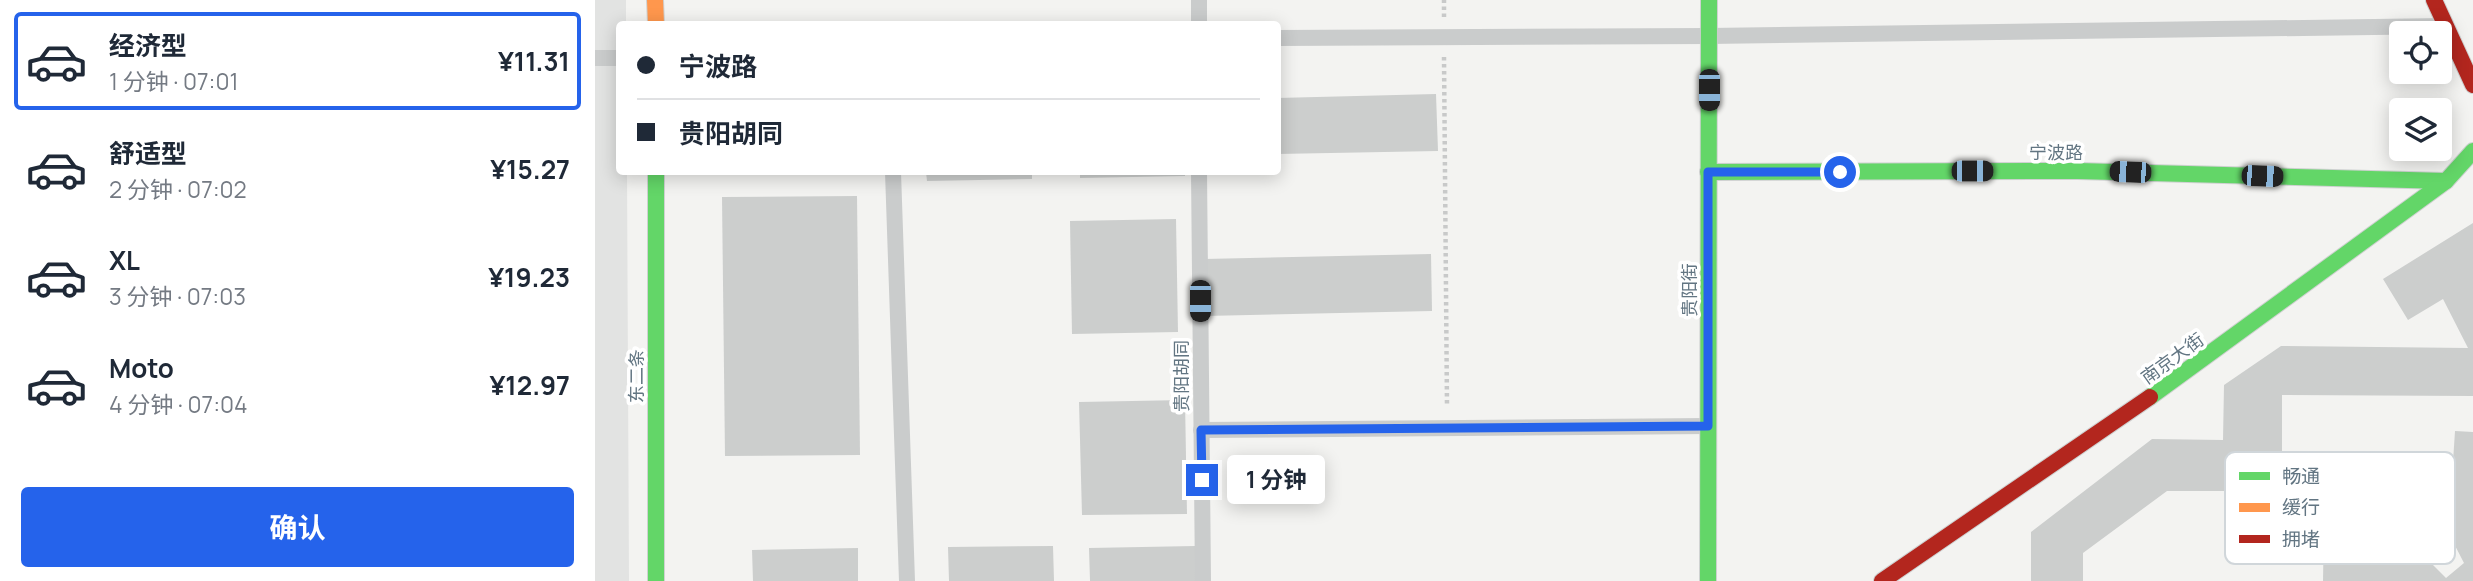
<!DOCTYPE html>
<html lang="zh">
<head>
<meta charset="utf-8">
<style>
  body { margin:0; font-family:Manrope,"Noto Sans SC",sans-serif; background:#f6f6f7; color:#1f2937; height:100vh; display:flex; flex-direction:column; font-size:26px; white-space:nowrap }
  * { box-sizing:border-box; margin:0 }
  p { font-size:23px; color:#747a83 }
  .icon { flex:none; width:38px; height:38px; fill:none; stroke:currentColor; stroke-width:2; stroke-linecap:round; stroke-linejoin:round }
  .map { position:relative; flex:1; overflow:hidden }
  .sheet { display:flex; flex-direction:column; background:#fff; width:595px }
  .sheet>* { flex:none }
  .guide { position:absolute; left:21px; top:21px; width:665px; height:154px; border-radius:7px; box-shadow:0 4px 18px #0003; display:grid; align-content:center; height:154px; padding:0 21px; background:#fff }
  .buttons { position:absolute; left:1794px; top:21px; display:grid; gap:14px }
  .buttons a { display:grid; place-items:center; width:63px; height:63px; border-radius:7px; background:#fff; box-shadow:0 4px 18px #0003; font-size:35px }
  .end { position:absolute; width:32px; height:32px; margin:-16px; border:9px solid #2563eb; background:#fff; box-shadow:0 0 0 4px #fff }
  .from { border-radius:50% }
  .bubble { position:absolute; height:49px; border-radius:7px; background:#fff; box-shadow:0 4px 18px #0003; font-size:23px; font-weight:700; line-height:49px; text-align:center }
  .car { position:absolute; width:21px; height:42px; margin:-21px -10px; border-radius:9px; box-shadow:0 0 5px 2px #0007; background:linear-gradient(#222 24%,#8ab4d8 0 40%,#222 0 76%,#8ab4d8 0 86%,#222 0) }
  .guide b { display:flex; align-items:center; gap:24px; height:66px; font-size:26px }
  .guide b+b { border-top:2px solid #e0e1e3 }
  .guide i { width:18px; height:18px; background:#1f2937 }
  ul { padding:12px 0 0; list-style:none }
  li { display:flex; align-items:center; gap:21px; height:98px; margin:0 14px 10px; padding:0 7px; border:4px solid transparent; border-radius:7px }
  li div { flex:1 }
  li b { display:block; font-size:26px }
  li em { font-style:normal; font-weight:700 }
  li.active { border-color:#2563eb }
  li>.icon { width:63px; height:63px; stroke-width:1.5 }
  .button { display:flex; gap:14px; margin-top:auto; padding:14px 21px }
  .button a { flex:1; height:80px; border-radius:7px; background:#2563eb; color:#fff; font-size:28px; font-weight:700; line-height:80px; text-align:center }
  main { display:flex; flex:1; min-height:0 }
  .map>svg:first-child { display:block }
  .built { fill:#e2e3e2 }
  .building { fill:#cccecd }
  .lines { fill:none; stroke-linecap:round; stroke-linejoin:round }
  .fast-casing { stroke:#cfd1d1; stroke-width:18 }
  .slow-casing { stroke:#cfd1d1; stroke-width:18 }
  .jam-casing { stroke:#cfd1d1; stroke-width:18 }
  .path { stroke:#c8c9c9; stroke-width:4.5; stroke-dasharray:3.5 3.5; stroke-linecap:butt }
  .lane { stroke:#cacccc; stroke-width:16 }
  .fast { stroke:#63d668; stroke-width:16 }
  .slow { stroke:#ff974d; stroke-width:16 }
  .jam { stroke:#b3261e; stroke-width:16 }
  .route { stroke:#2563eb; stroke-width:9 }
  .labels { text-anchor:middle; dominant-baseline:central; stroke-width:7; stroke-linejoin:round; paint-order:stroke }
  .street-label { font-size:18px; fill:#627582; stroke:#fff }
  .key { fill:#fff; stroke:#d0d6da; stroke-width:2 }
  .key-label { font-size:19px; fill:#627582 }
</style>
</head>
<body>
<main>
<section class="sheet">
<ul>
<li class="active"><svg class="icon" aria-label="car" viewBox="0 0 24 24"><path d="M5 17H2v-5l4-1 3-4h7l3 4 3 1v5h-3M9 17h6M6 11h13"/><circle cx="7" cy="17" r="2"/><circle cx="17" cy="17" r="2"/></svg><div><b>经济型</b><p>1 分钟 · 07:01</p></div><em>¥11.31</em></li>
<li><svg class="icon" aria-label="car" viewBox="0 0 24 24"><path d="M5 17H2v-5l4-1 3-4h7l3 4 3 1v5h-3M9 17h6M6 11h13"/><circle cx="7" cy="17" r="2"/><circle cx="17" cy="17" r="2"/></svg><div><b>舒适型</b><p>2 分钟 · 07:02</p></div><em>¥15.27</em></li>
<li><svg class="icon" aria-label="car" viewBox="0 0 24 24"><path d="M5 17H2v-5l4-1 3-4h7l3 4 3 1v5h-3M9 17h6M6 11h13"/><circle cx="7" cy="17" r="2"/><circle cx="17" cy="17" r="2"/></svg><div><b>XL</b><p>3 分钟 · 07:03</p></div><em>¥19.23</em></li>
<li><svg class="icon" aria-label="car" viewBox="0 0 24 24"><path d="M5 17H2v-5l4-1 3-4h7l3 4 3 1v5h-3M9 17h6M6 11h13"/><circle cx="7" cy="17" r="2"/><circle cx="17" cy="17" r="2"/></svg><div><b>Moto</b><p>4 分钟 · 07:04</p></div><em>¥12.97</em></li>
</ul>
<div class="button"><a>确认</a></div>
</section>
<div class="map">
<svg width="1878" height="581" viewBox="0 0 1878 581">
  <rect width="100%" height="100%" fill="#f3f3f1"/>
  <polygon class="built" points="0,0 31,0 31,24 24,24 24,172 32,172 34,581 0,581"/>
  <g class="building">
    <polygon points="841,94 843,151 682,154 682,98"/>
    <polygon points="331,172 437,172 437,179 332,181"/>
    <polygon points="485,172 590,172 590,176 485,178"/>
    <polygon points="262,196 265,455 130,456 127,197"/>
    <polygon points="581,219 583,332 477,334 475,221"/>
    <polygon points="1878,223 1878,396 1687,395 1687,491 1572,491 1488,553 1488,581 1436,581 1436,532 1557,439 1628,440 1629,385 1686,346 1873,348 1848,299 1813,320 1788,279"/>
    <polygon points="836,254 837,311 610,316 609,259"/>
    <polygon points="590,400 592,514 487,515 484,402"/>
    <polygon points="1860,431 1878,432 1878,581 1728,581 1729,522 1796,523 1851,578 1869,563 1854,534 1842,492 1858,462"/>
    <polygon points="458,546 459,581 354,581 353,547"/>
    <polygon points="600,546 600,581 495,581 494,548"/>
    <polygon points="263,548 263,581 158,581 157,550"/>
  </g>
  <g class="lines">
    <defs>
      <g id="fast">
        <polyline points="61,172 61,581"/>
        <polyline points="1113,172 1483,171 1851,181"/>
        <polyline points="1555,397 1851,181 1878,151"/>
        <polyline points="1113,581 1114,0"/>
      </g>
      <polyline id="slow" points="60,0 61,24"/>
      <g id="jam">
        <polyline points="1839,0 1878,85"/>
        <polyline points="1287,581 1555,397"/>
      </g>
    </defs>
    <use href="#fast" class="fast-casing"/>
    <use href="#slow" class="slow-casing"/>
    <use href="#jam" class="jam-casing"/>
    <g class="path">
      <polyline points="849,17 849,0"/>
      <polyline points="849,57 852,406"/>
    </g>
    <g class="lane">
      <polyline points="604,24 604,0"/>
      <polyline points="682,38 1114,36 1849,26"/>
      <polyline points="0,58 24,58"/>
      <polyline points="298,172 312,581"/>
      <polyline points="604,172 608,581"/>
      <polyline points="606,430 1113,426"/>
    </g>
    <use href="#fast" class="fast"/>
    <use href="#slow" class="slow"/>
    <use href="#jam" class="jam"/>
  </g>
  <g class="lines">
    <polyline class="route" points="607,480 606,430 1113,426 1113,172 1245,172"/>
  </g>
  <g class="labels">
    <g class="street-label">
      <text x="1461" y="152">宁波路</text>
      <text transform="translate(1094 290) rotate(-90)">贵阳街</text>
      <text transform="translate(1577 358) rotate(-36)">南京大街</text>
      <text transform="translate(41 376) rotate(-90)">东二条</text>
      <text transform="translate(586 376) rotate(-90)">贵阳胡同</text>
    </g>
  </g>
  <rect x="1630" y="452" width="230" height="112" rx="10" class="key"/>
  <rect x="1644" y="472" width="31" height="8" fill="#63d668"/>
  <rect x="1644" y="503" width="31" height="9" fill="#ff974d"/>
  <rect x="1644" y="535" width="31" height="8" fill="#b3261e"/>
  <g class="key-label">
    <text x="1687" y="483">畅通</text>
    <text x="1687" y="514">缓行</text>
    <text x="1687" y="546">拥堵</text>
  </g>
</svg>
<div class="buttons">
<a><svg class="icon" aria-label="locate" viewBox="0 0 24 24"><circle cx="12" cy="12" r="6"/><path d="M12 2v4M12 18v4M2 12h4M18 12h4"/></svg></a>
<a><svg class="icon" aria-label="layers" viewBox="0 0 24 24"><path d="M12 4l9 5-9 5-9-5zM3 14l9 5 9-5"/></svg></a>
</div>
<i class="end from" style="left:1245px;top:172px"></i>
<i class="end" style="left:607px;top:480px"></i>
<div class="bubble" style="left:632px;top:455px;width:98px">1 分钟</div>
<i class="car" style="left:1114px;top:90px;rotate:180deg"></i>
<i class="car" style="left:1377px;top:171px;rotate:90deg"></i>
<i class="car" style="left:1535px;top:172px;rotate:272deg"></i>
<i class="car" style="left:1667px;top:176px;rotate:92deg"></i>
<i class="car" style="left:605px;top:301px;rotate:180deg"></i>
<div class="guide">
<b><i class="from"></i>宁波路</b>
<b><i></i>贵阳胡同</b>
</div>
</div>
</main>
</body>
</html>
